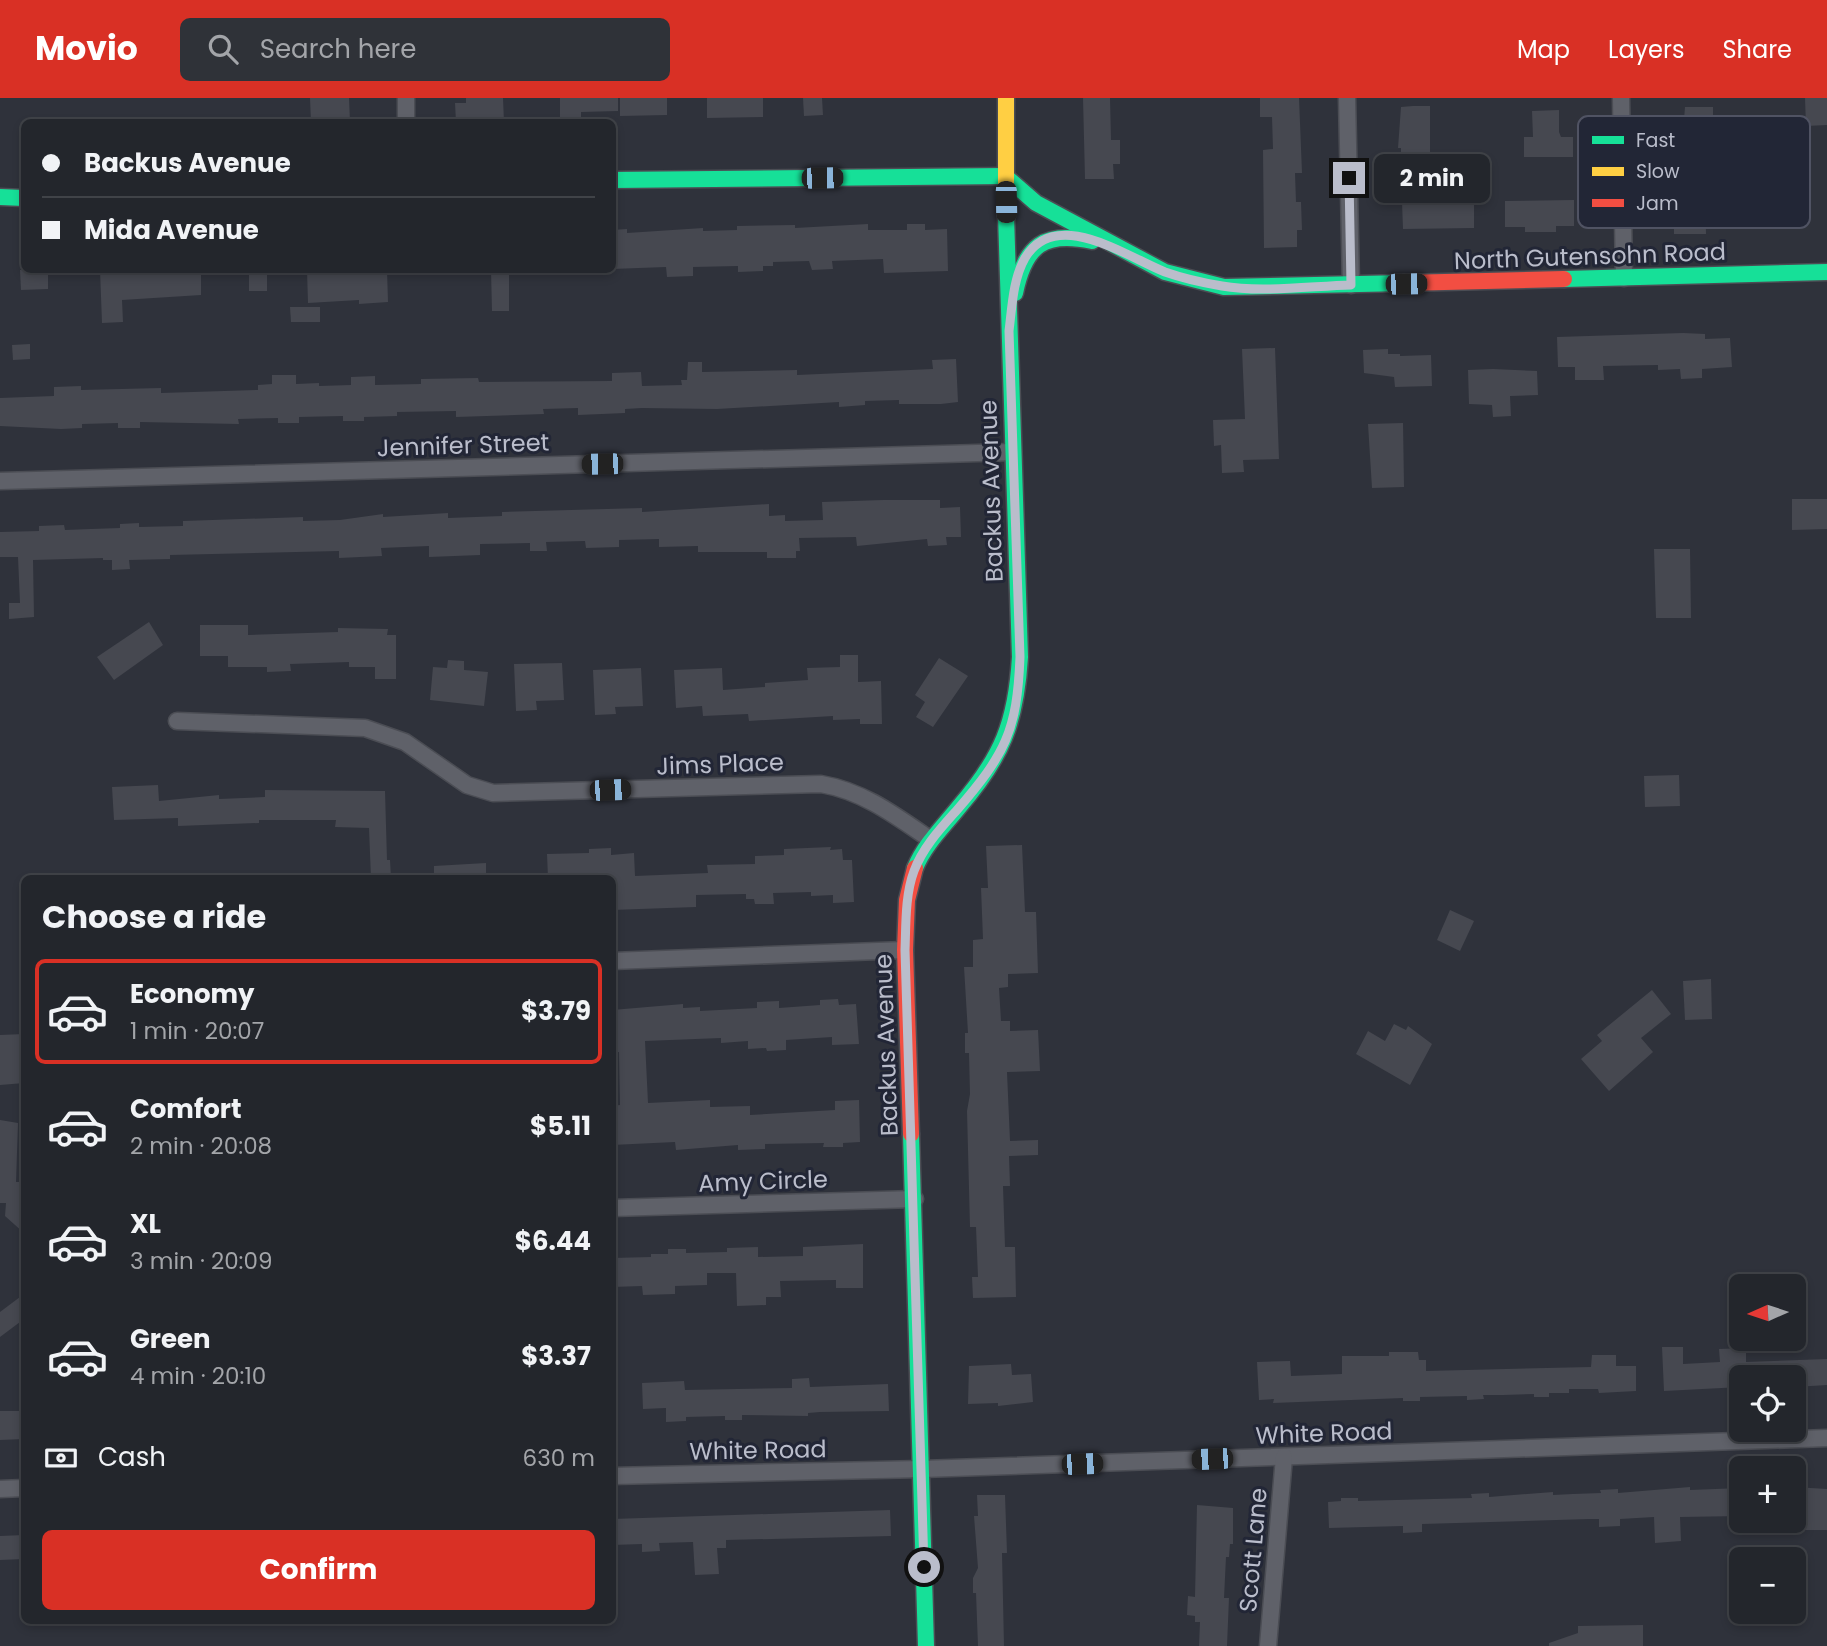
<!DOCTYPE html>
<html lang="en">
<head>
<meta charset="utf-8">
<style>
  body { margin:0; font-family:Poppins,sans-serif; background:#2f3238; color:#f1f3f6; height:100vh; display:flex; flex-direction:column; font-size:26px; white-space:nowrap }
  * { box-sizing:border-box; margin:0 }
  p { font-size:23px; color:#a3a5a9 }
  .icon { flex:none; width:38px; height:38px; fill:none; stroke:currentColor; stroke-width:2; stroke-linecap:round; stroke-linejoin:round }
  .map { position:relative; flex:1; overflow:hidden }
  .sheet { position:absolute; left:21px; top:777px; width:595px; height:749px; display:flex; flex-direction:column; background:#23262c; border-radius:10px; box-shadow:0 4px 10px #0003,0 0 0 2px #404348 }
  .sheet>* { flex:none }
  .top-card { position:absolute; left:21px; top:21px; width:595px; height:154px; border-radius:10px; box-shadow:0 4px 10px #0003,0 0 0 2px #404348; display:grid; align-content:center; height:154px; padding:0 21px; background:#23262c }
  .needle { width:46px; rotate:267deg }
  .tools { position:absolute; left:1729px; top:1176px; display:grid; gap:14px }
  .tools a { display:grid; place-items:center; width:77px; height:77px; border-radius:10px; background:#23262c; box-shadow:0 4px 10px #0003,0 0 0 2px #404348; font-size:35px }
  .end { position:absolute; width:32px; height:32px; margin:-16px; border:9px solid #babdcb; background:#111; box-shadow:0 0 0 4px #111 }
  .from { border-radius:50% }
  .bubble { position:absolute; height:49px; border-radius:10px; background:#23262c; box-shadow:0 4px 10px #0003,0 0 0 2px #404348; font-size:23px; font-weight:700; line-height:49px; text-align:center }
  .car { position:absolute; width:21px; height:42px; margin:-21px -10px; border-radius:9px; box-shadow:0 0 5px 2px #0007; background:linear-gradient(#222 24%,#8ab4d8 0 40%,#222 0 76%,#8ab4d8 0 86%,#222 0) }
  .top-card b { display:flex; align-items:center; gap:24px; height:66px; font-size:26px }
  .top-card b+b { border-top:2px solid #404348 }
  .top-card i { width:18px; height:18px; background:#f1f3f6 }
  ul { padding:0; list-style:none }
  li { display:flex; align-items:center; gap:21px; height:105px; margin:0 14px 10px; padding:0 7px; border:4px solid transparent; border-radius:10px }
  li div { flex:1 }
  li b { display:block; font-size:26px }
  li em { font-style:normal; font-weight:700 }
  li.current { border-color:#d93025 }
  li>.icon { width:63px; height:63px; stroke-width:1.5 }
  h2 { padding:0 21px; font-size:32px; line-height:84px }
  .pay { display:flex; align-items:center; gap:18px; height:77px; padding:0 21px; font-size:26px }
  .pay p { margin-inline-start:auto }
  .cta { display:flex; gap:14px; margin-top:auto; padding:14px 21px }
  .cta a { flex:1; height:80px; border-radius:10px; background:#d93025; color:#fff; font-size:28px; font-weight:700; line-height:80px; text-align:center }
  header { display:flex; align-items:center; gap:42px; box-sizing:border-box; height:98px; padding:0 35px; background:#d93025; color:#fff }
  header strong { font-size:33px }
  nav { display:flex; gap:38px; margin-inline-start:auto; font-size:24px }
  .search { width:490px; height:63px; background:#2f3238; display:flex; align-items:center; gap:18px; box-sizing:border-box; padding:0 24px; border-radius:10px; color:#a3a5a9; font-size:26px }
  .map>svg:first-child { display:block }
  .building { fill:#464850 }
  .lines { fill:none; stroke-linecap:round; stroke-linejoin:round }
  .street-casing { stroke:#4b4d54; stroke-width:19 }
  .fast-casing { stroke:#4b4d54; stroke-width:19 }
  .slow-casing { stroke:#4b4d54; stroke-width:19 }
  .jam-casing { stroke:#4b4d54; stroke-width:19 }
  .street { stroke:#5f6169; stroke-width:16 }
  .fast { stroke:#16e098; stroke-width:16 }
  .slow { stroke:#ffcf43; stroke-width:16 }
  .jam { stroke:#f24e42; stroke-width:16 }
  .route { stroke:#babdcb; stroke-width:9 }
  .labels { text-anchor:middle; dominant-baseline:central; stroke-width:6; stroke-linejoin:round; paint-order:stroke }
  .street-label { font-size:24px; fill:#babdcb; stroke:#222636 }
  .key { fill:#222636; stroke:#505363; stroke-width:2 }
  .key-label { font-size:19px; fill:#babdcb }
</style>
</head>
<body>
<header>
<strong>Movio</strong>
<div class="search"><svg class="icon" aria-label="search" viewBox="0 0 24 24"><circle cx="10" cy="10" r="6"/><path d="M15 15l6 6"/></svg>Search here</div>
<nav><a>Map</a><a>Layers</a><a>Share</a></nav>
</header>
<div class="map">
<svg width="1827" height="1548" viewBox="0 0 1827 1548">
  <rect width="100%" height="100%" fill="#2f323b"/>
  <g class="building">
    <polygon points="310,0 349,0 350,24 311,24"/>
    <polygon points="466,0 503,0 504,24 456,24 455,5 466,5"/>
    <polygon points="560,0 618,0 618,13 581,14 581,22 560,23"/>
    <polygon points="620,0 667,0 667,17 620,18"/>
    <polygon points="707,0 763,0 763,19 707,20"/>
    <polygon points="803,0 822,0 823,17 804,18"/>
    <polygon points="1083,0 1110,0 1111,42 1120,42 1120,66 1113,66 1114,81 1085,81"/>
    <polygon points="1260,0 1299,0 1302,75 1295,75 1296,104 1301,104 1302,132 1297,132 1297,149 1264,150 1263,52 1273,51 1272,19 1260,19"/>
    <polygon points="1805,0 1827,0 1827,27 1806,28"/>
    <polygon points="1413,8 1430,8 1430,61 1401,60 1401,50 1398,50 1401,9"/>
    <polygon points="1685,9 1713,9 1713,36 1721,36 1722,53 1732,53 1733,76 1705,77 1706,136 1674,136 1674,114 1670,114 1670,94 1675,94 1672,34 1683,34"/>
    <polygon points="1559,12 1559,34 1561,39 1573,39 1573,59 1524,59 1524,39 1533,39 1532,13"/>
    <polygon points="1430,85 1448,85 1448,103 1474,104 1474,130 1403,131 1402,104 1431,104"/>
    <polygon points="1574,102 1574,128 1556,128 1556,134 1525,134 1525,129 1505,129 1505,103"/>
    <polygon points="868,126 868,132 907,132 907,126 925,126 925,132 947,131 948,173 884,175 883,161 832,163 833,171 812,172 809,163 773,164 773,168 763,168 763,173 738,174 738,168 693,169 693,178 667,179 666,169 612,171 612,132 627,131 627,135 703,130 703,133 737,132 737,128 795,127 795,130"/>
    <polygon points="20,172 48,172 48,191 21,192"/>
    <polygon points="100,172 201,172 201,197 122,202 123,224 102,225"/>
    <rect x="249" y="172" width="18" height="21"/>
    <polygon points="307,172 387,172 388,204 359,206 359,202 308,205"/>
    <polygon points="491,172 509,172 509,213 492,213"/>
    <polygon points="290,209 320,209 320,224 291,224"/>
    <polygon points="1683,235 1705,236 1705,241 1730,240 1732,269 1702,271 1702,280 1681,281 1680,271 1658,272 1658,267 1603,268 1604,282 1575,282 1575,269 1558,269 1557,239"/>
    <polygon points="30,246 30,261 13,262 12,247"/>
    <polygon points="1275,250 1279,361 1243,362 1244,374 1222,375 1221,347 1214,348 1213,322 1245,321 1242,251"/>
    <polygon points="1388,251 1388,256 1400,256 1400,258 1431,257 1432,288 1395,289 1394,279 1364,275 1363,252"/>
    <polygon points="956,261 958,304 941,306 899,306 899,302 865,303 865,307 839,309 839,304 717,311 642,310 625,311 625,315 578,317 578,310 543,311 544,316 456,319 456,313 397,314 397,318 364,319 364,323 343,323 343,318 299,319 299,325 278,325 278,320 238,321 239,326 140,324 140,330 118,330 118,325 82,326 82,330 61,331 0,328 0,300 54,298 54,289 81,288 81,292 161,290 161,295 258,292 258,287 272,286 272,277 296,277 296,286 319,285 319,288 351,287 351,279 375,278 375,287 421,286 421,281 478,280 479,284 612,283 612,275 641,274 642,288 682,287 681,282 687,282 688,264 702,264 702,274 797,272 797,277 933,271 932,262"/>
    <polygon points="1493,271 1537,273 1538,297 1510,298 1511,318 1493,319 1492,307 1469,306 1468,272"/>
    <polygon points="1403,325 1404,389 1372,390 1368,326"/>
    <polygon points="1792,401 1827,401 1827,431 1792,432"/>
    <polygon points="883,402 940,402 940,410 960,409 961,439 946,439 947,447 928,448 927,441 857,448 856,439 799,440 800,453 796,453 796,460 767,460 767,454 698,454 698,448 659,449 659,441 619,442 619,449 586,450 585,443 546,444 547,453 530,453 530,445 480,446 480,457 429,459 429,448 381,450 382,458 339,460 339,453 170,457 170,461 129,462 130,471 112,472 112,462 103,462 103,460 33,462 34,519 9,521 9,505 20,505 18,459 0,459 0,434 39,433 39,428 64,427 65,432 91,431 120,430 120,426 139,425 139,429 183,428 183,423 303,419 303,423 340,422 383,416 383,419 448,415 448,420 502,418 502,414 642,410 642,414 769,406 769,418 785,417 785,423 823,422 822,404"/>
    <polygon points="1654,451 1690,451 1691,520 1656,520"/>
    <polygon points="149,524 163,547 114,582 97,559"/>
    <polygon points="200,527 248,527 248,537 338,534 338,530 388,531 387,537 396,537 396,581 375,581 375,569 349,569 349,564 290,566 291,573 267,574 267,569 228,569 228,558 200,558"/>
    <polygon points="840,557 858,557 858,584 881,583 882,626 860,626 860,621 833,622 833,618 749,623 748,616 703,618 702,608 676,610 674,572 722,570 723,592 765,589 765,585 808,582 807,570 840,569"/>
    <polygon points="939,560 968,578 933,629 916,619 925,604 915,597"/>
    <polygon points="448,562 464,563 464,572 488,574 484,608 430,602 433,569 447,570"/>
    <polygon points="562,565 564,602 536,603 537,612 516,613 514,566"/>
    <polygon points="641,570 643,608 615,609 616,616 595,617 593,572"/>
    <polygon points="1679,677 1680,708 1645,709 1644,678"/>
    <polygon points="158,687 159,703 219,697 219,701 265,699 265,692 385,693 387,762 390,762 391,780 371,780 369,730 335,729 336,722 259,722 259,725 178,728 178,720 114,722 112,689"/>
    <polygon points="1022,747 1025,814 1036,814 1038,875 1008,876 1008,889 999,890 1001,923 1010,923 1010,933 1038,932 1040,973 1007,974 1010,1043 1038,1042 1038,1057 1009,1058 1010,1088 1003,1088 1005,1149 1015,1149 1016,1199 973,1200 972,1179 978,1179 976,1129 970,1129 967,1013 970,996 969,955 965,955 965,935 968,935 964,869 973,869 973,842 983,841 981,790 988,790 986,748"/>
    <polygon points="831,749 830,752 842,751 843,762 852,762 854,804 833,805 833,797 811,798 811,794 773,795 774,806 755,806 754,801 746,801 746,796 696,797 696,809 612,812 612,780 548,780 547,756 589,755 589,751 611,750 611,757 634,755 635,778 708,775 707,767 755,766 755,758 784,757 784,751"/>
    <polygon points="486,765 486,780 434,780 434,768"/>
    <polygon points="1450,812 1474,823 1460,853 1437,842"/>
    <polygon points="1711,881 1712,921 1685,922 1683,883"/>
    <polygon points="1652,892 1671,916 1641,940 1653,954 1609,993 1581,961 1602,943 1597,937"/>
    <polygon points="838,901 839,907 856,906 859,946 832,947 832,939 786,942 786,952 767,953 766,950 748,951 748,943 721,945 721,940 645,943 648,1005 710,1002 710,1009 750,1008 750,1017 835,1012 835,1003 859,1002 860,1044 843,1045 843,1049 823,1049 824,1045 765,1046 765,1051 738,1052 738,1047 676,1052 675,1044 612,1047 612,1008 620,1007 619,954 612,955 612,912 683,906 683,910 700,909 700,913 757,910 757,904 779,903 779,910 820,907 820,902"/>
    <polygon points="1394,926 1406,932 1408,928 1432,946 1410,987 1356,956 1368,933 1385,943"/>
    <polygon points="24,936 24,985 0,987 0,937"/>
    <polygon points="0,1022 18,1025 16,1084 24,1084 24,1135 5,1118 6,1105 0,1105"/>
    <polygon points="863,1146 863,1190 836,1190 836,1182 780,1183 781,1199 766,1199 766,1207 737,1208 736,1175 707,1175 707,1187 675,1188 675,1196 643,1197 642,1188 612,1189 612,1160 651,1159 651,1156 668,1156 668,1151 686,1151 686,1155 727,1154 727,1150 758,1149 758,1159 803,1158 803,1149"/>
    <polygon points="24,1196 24,1221 0,1239 0,1214"/>
    <polygon points="1662,1249 1683,1249 1683,1266 1720,1264 1719,1251 1746,1250 1746,1264 1827,1261 1827,1287 1795,1289 1794,1279 1741,1279 1741,1289 1664,1293"/>
    <polygon points="1389,1254 1418,1254 1419,1262 1426,1262 1426,1273 1591,1269 1592,1257 1616,1257 1616,1268 1636,1268 1636,1293 1599,1295 1598,1291 1569,1291 1569,1295 1549,1295 1549,1299 1534,1299 1534,1296 1503,1297 1483,1297 1484,1301 1467,1302 1467,1298 1420,1299 1420,1303 1403,1303 1403,1300 1273,1305 1274,1301 1259,1302 1257,1264 1290,1263 1291,1278 1342,1276 1342,1258 1389,1258"/>
    <polygon points="1011,1266 1012,1277 1031,1276 1033,1304 998,1308 998,1305 968,1306 969,1268"/>
    <polygon points="809,1280 810,1289 888,1286 889,1313 820,1314 808,1315 808,1318 742,1317 742,1322 725,1322 725,1318 686,1319 686,1323 666,1324 666,1310 643,1311 642,1285 684,1283 685,1292 792,1290 792,1281"/>
    <polygon points="0,1313 24,1313 24,1341 0,1342"/>
    <polygon points="1690,1389 1690,1392 1741,1390 1741,1418 1680,1419 1681,1443 1655,1445 1654,1419 1620,1421 1620,1428 1599,1429 1599,1421 1589,1421 1422,1426 1422,1434 1403,1435 1403,1428 1329,1430 1328,1404 1341,1403 1341,1400 1358,1400 1358,1403 1472,1400 1471,1396 1489,1395 1489,1399 1553,1394 1553,1397 1573,1396 1601,1395 1600,1392 1618,1391 1618,1395"/>
    <polygon points="1794,1389 1827,1391 1827,1432 1804,1432 1804,1422 1794,1423"/>
    <polygon points="977,1397 1005,1397 1007,1455 1002,1455 1004,1548 978,1548 976,1495 973,1495 973,1480 978,1470 974,1418 978,1418"/>
    <polygon points="1197,1407 1233,1410 1233,1446 1230,1446 1229,1459 1226,1459 1224,1500 1229,1500 1227,1548 1199,1548 1200,1524 1195,1524 1195,1518 1187,1517 1188,1498 1195,1499"/>
    <polygon points="890,1412 891,1438 726,1442 726,1450 717,1450 719,1476 695,1477 693,1444 659,1445 660,1453 642,1454 642,1446 612,1447 612,1421"/>
    <polygon points="24,1437 24,1461 0,1462 0,1438"/>
    <polygon points="1643,1527 1643,1548 1549,1548 1549,1545 1578,1535 1578,1528"/>
  </g>
  <g class="lines">
    <defs>
      <g id="street">
        <polyline points="406,0 406,24"/>
        <polyline points="1347,0 1351,187"/>
        <polyline points="1621,0 1624,180"/>
        <polyline points="0,383 1012,354"/>
        <path d="M 177,623 L 365,630 L 405,644 L 467,687 L 493,695 L 821,686 C 863,693 896,718 931,742"/>
        <polyline points="612,863 905,852"/>
        <polyline points="612,1110 915,1101"/>
        <polyline points="612,1378 922,1371 1827,1340"/>
        <polyline points="0,1391 24,1390"/>
        <polyline points="1268,1548 1284,1359"/>
      </g>
      <g id="fast">
        <polyline points="1005,78 1036,105 1165,174 1224,189 1404,185"/>
        <polyline points="612,82 1005,78"/>
        <polyline points="0,99 24,100"/>
        <polyline points="1564,181 1827,174"/>
        <path d="M 1015,195 C 1025,147 1044,133 1092,143"/>
        <path d="M 915,770 C 925,746 943,729 959,709 C 1002,659 1016,625 1020,559 L 1006,117"/>
        <polyline points="911,1036 926,1548"/>
      </g>
      <polyline id="slow" points="1006,0 1006,117"/>
      <g id="jam">
        <polyline points="1404,185 1564,181"/>
        <polyline points="911,1036 905,852 907,802 915,770"/>
      </g>
    </defs>
    <use href="#street" class="street-casing"/>
    <use href="#fast" class="fast-casing"/>
    <use href="#slow" class="slow-casing"/>
    <use href="#jam" class="jam-casing"/>
    <use href="#street" class="street"/>
    <use href="#fast" class="fast"/>
    <use href="#slow" class="slow"/>
    <use href="#jam" class="jam"/>
  </g>
  <g class="lines">
    <path class="route" d="M 924,1469 L 905,852 C 906,827 905,797 914,773 C 923,749 941,730 957,712 C 1005,656 1017,634 1020,559 L 1009,233 C 1012,209 1013,181 1025,160 C 1056,108 1127,159 1165,174 C 1182,180 1204,185 1222,188 C 1261,195 1312,188 1351,187 L 1349,80"/>
  </g>
  <g class="labels">
    <g class="street-label">
      <text transform="translate(1590 158) rotate(-2)">North Gutensohn Road</text>
      <text transform="translate(463 347) rotate(-2)">Jennifer Street</text>
      <text transform="translate(991 393) rotate(-92)">Backus Avenue</text>
      <text transform="translate(720 666) rotate(-2)">Jims Place</text>
      <text transform="translate(886 947) rotate(-92)">Backus Avenue</text>
      <text transform="translate(763 1083) rotate(-2)">Amy Circle</text>
      <text transform="translate(1324 1335) rotate(-2)">White Road</text>
      <text transform="translate(758 1352) rotate(-1)">White Road</text>
      <text transform="translate(1253 1452) rotate(-85)">Scott Lane</text>
    </g>
  </g>
  <rect x="1578" y="18" width="232" height="112" rx="10" class="key"/>
  <rect x="1592" y="38" width="32" height="8" fill="#16e098"/>
  <rect x="1592" y="69" width="32" height="9" fill="#ffcf43"/>
  <rect x="1592" y="101" width="32" height="8" fill="#f24e42"/>
  <g class="key-label">
    <text x="1636" y="49">Fast</text>
    <text x="1636" y="80">Slow</text>
    <text x="1636" y="112">Jam</text>
  </g>
</svg>
<div class="tools">
<a><svg class="needle" viewBox="-14 -14 28 28"><path d="M0-13l5 13h-10z" fill="#e53935"/><path d="M0 13l5-13h-10z" fill="#a3a5a9"/></svg></a>
<a><svg class="icon" aria-label="locate" viewBox="0 0 24 24"><circle cx="12" cy="12" r="6"/><path d="M12 2v4M12 18v4M2 12h4M18 12h4"/></svg></a>
<a>+</a>
<a>−</a>
</div>
<i class="end from" style="left:924px;top:1469px"></i>
<i class="end" style="left:1349px;top:80px"></i>
<div class="bubble" style="left:1374px;top:56px;width:116px">2 min</div>
<i class="car" style="left:822px;top:80px;rotate:89deg"></i>
<i class="car" style="left:1006px;top:104px;rotate:179deg"></i>
<i class="car" style="left:1406px;top:186px;rotate:89deg"></i>
<i class="car" style="left:602px;top:366px;rotate:269deg"></i>
<i class="car" style="left:610px;top:692px;rotate:88deg"></i>
<i class="car" style="left:1212px;top:1361px;rotate:268deg"></i>
<i class="car" style="left:1082px;top:1366px;rotate:88deg"></i>
<div class="top-card">
<b><i class="from"></i>Backus Avenue</b>
<b><i></i>Mida Avenue</b>
</div>
<section class="sheet">
<h2>Choose a ride</h2>
<ul>
<li class="current"><svg class="icon" aria-label="car" viewBox="0 0 24 24"><path d="M5 17H2v-5l4-1 3-4h7l3 4 3 1v5h-3M9 17h6M6 11h13"/><circle cx="7" cy="17" r="2"/><circle cx="17" cy="17" r="2"/></svg><div><b>Economy</b><p>1 min · 20:07</p></div><em>$3.79</em></li>
<li><svg class="icon" aria-label="car" viewBox="0 0 24 24"><path d="M5 17H2v-5l4-1 3-4h7l3 4 3 1v5h-3M9 17h6M6 11h13"/><circle cx="7" cy="17" r="2"/><circle cx="17" cy="17" r="2"/></svg><div><b>Comfort</b><p>2 min · 20:08</p></div><em>$5.11</em></li>
<li><svg class="icon" aria-label="car" viewBox="0 0 24 24"><path d="M5 17H2v-5l4-1 3-4h7l3 4 3 1v5h-3M9 17h6M6 11h13"/><circle cx="7" cy="17" r="2"/><circle cx="17" cy="17" r="2"/></svg><div><b>XL</b><p>3 min · 20:09</p></div><em>$6.44</em></li>
<li><svg class="icon" aria-label="car" viewBox="0 0 24 24"><path d="M5 17H2v-5l4-1 3-4h7l3 4 3 1v5h-3M9 17h6M6 11h13"/><circle cx="7" cy="17" r="2"/><circle cx="17" cy="17" r="2"/></svg><div><b>Green</b><p>4 min · 20:10</p></div><em>$3.37</em></li>
</ul>
<div class="pay"><svg class="icon" aria-label="cash" viewBox="0 0 24 24"><path d="M3 7h18v10H3z"/><circle cx="12" cy="12" r="2"/></svg>Cash<p>630 m</p></div>
<div class="cta"><a>Confirm</a></div>
</section>
</div>
</body>
</html>
